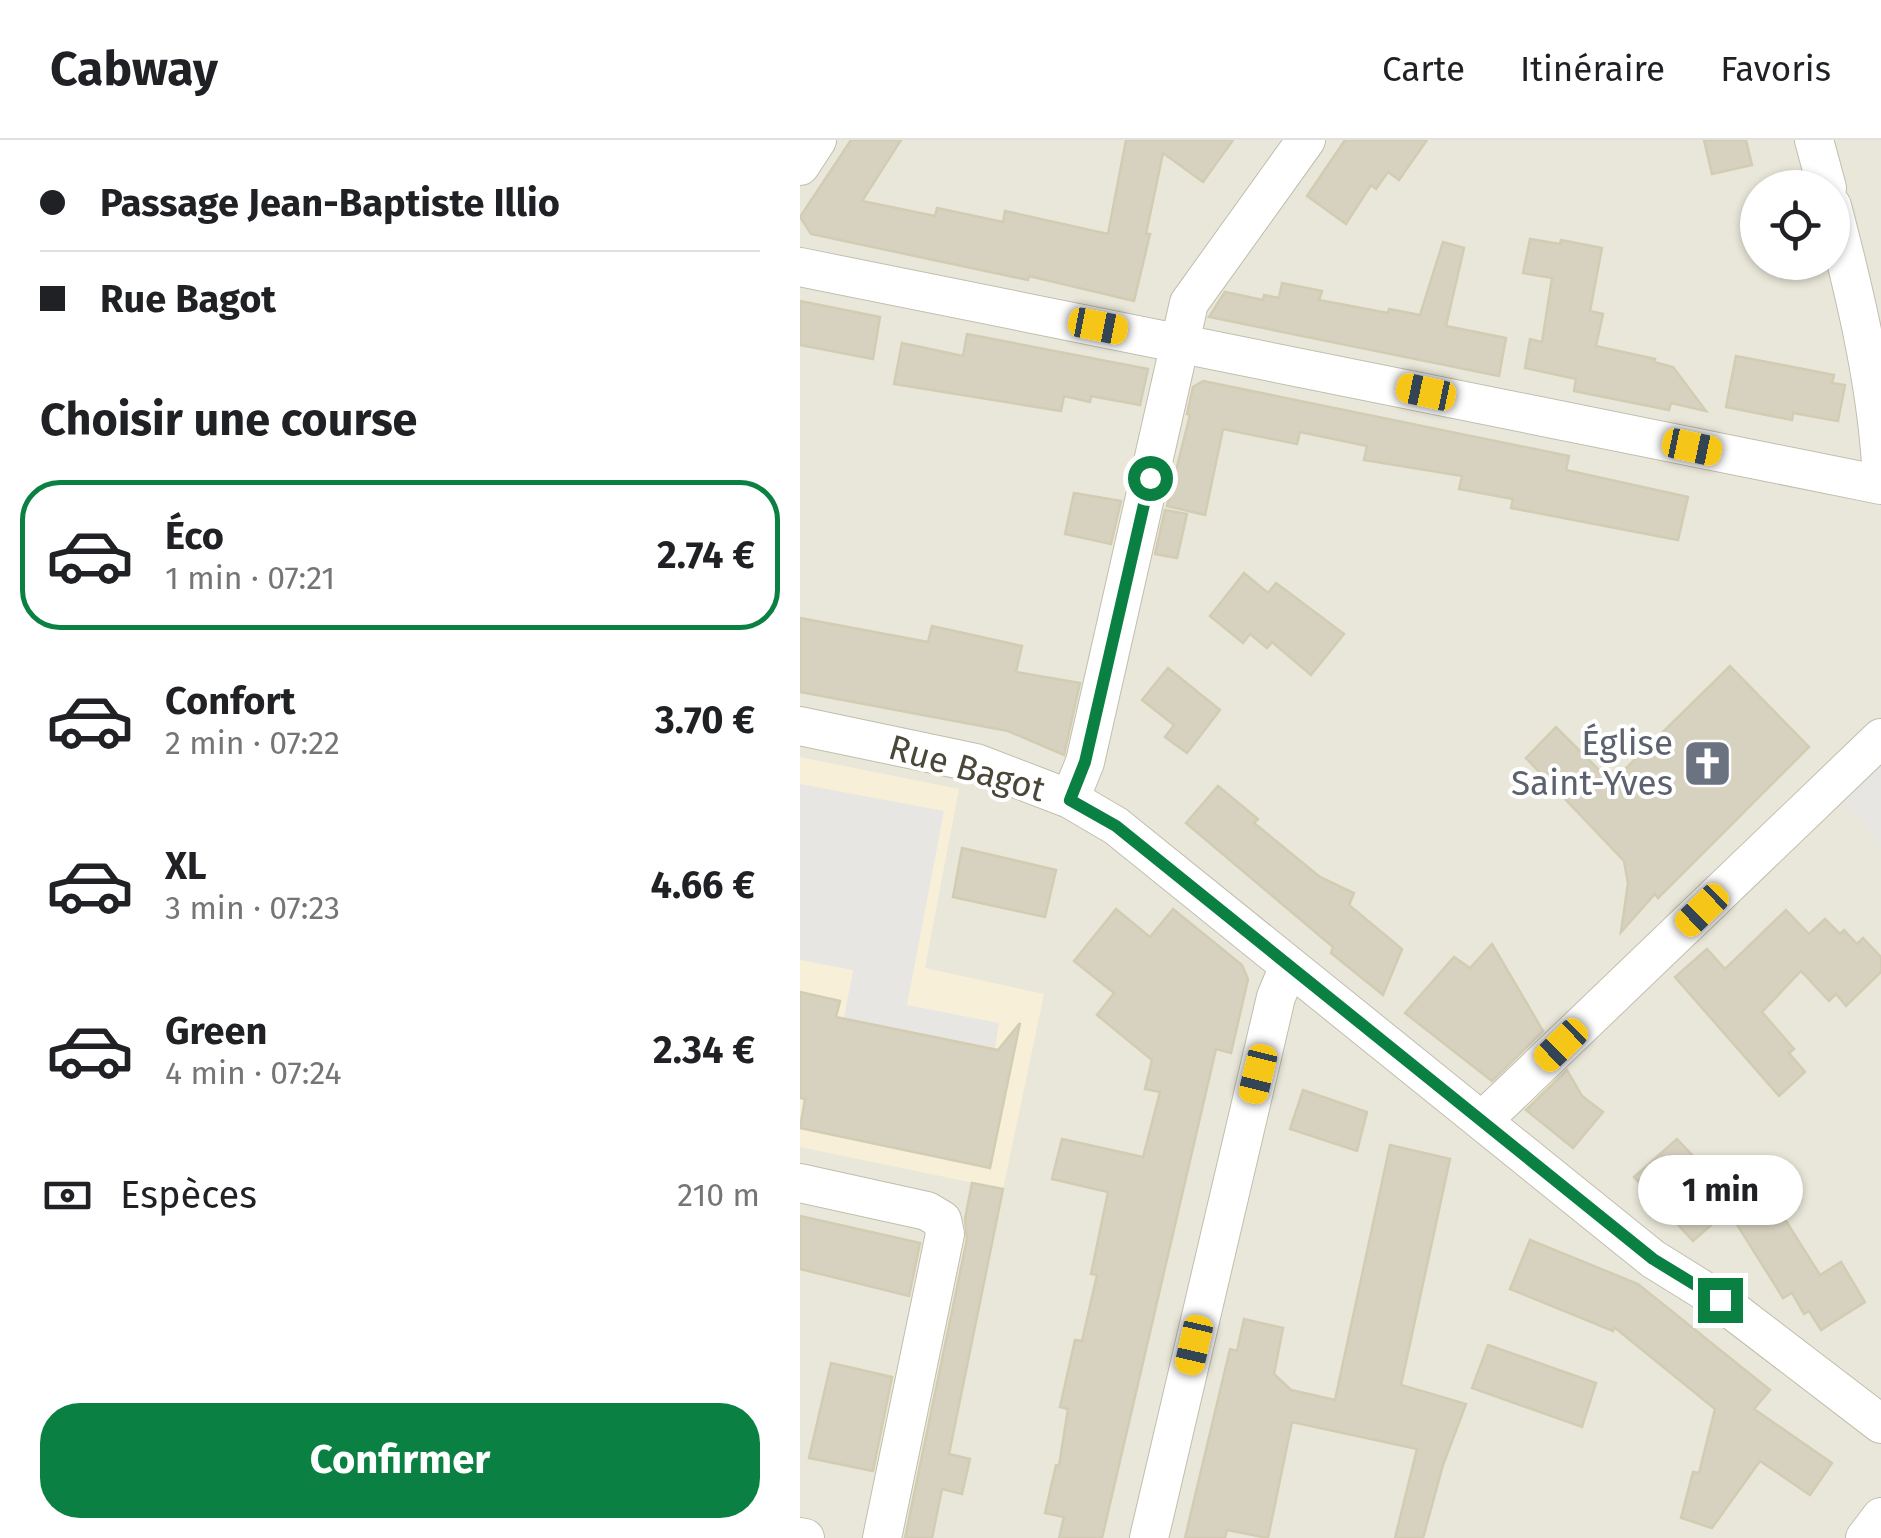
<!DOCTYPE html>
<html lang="fr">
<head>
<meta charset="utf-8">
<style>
  body { margin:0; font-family:"Fira Sans",sans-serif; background:#f6f6f6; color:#202124; height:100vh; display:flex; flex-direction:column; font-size:38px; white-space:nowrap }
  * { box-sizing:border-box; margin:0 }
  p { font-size:32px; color:#757577 }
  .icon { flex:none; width:55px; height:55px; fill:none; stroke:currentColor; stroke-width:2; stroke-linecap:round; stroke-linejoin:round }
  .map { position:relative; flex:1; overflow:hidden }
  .sheet { display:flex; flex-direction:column; background:#fff; width:800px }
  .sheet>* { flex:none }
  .guide { display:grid; align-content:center; height:220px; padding:0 40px; background:#fff }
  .tools { position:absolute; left:940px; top:30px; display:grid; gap:20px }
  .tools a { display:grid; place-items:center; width:110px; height:110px; border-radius:50%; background:#fff; box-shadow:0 2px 8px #0004; font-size:50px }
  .end { position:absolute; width:45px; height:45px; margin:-22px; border:12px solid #0b8043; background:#fff; box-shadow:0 0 0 5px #fff }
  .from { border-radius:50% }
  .bubble { position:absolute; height:70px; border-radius:35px; background:#fff; box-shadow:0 2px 8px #0004; font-size:32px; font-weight:700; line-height:70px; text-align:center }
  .car { position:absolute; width:30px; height:60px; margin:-30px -15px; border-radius:12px; box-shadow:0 0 8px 2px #0007; background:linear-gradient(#f5c518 24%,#345 0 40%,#f5c518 0 76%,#345 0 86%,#f5c518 0) }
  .guide b { display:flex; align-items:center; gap:35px; height:95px; font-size:38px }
  .guide b+b { border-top:2px solid #e0e0e0 }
  .guide i { width:25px; height:25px; background:#202124 }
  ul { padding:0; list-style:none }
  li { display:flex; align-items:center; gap:30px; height:150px; margin:0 20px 15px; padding:0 20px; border:5px solid transparent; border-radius:40px }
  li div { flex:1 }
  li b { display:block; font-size:38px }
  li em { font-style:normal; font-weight:700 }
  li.selected { border-color:#0b8043 }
  li>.icon { width:90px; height:90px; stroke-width:1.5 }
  h2 { padding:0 40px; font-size:45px; line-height:120px }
  .pay { display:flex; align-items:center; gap:25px; height:110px; padding:0 40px; font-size:38px }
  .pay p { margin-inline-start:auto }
  .action { display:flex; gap:20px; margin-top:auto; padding:20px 40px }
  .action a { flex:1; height:115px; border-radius:40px; background:#0b8043; color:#fff; font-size:40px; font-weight:700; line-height:115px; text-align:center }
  header { display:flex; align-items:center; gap:60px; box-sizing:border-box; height:140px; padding:0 50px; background:#fff; border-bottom:2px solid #e0e0e0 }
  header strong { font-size:48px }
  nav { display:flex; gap:55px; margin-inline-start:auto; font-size:35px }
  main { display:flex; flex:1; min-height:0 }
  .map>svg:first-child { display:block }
  .residential { fill:#e9e7d9; fill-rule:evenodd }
  .commercial { fill:#f7efd7 }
  .parking { fill:#e7e6e2 }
  .building { fill:#d7d2c0; stroke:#d2ccb3; stroke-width:2.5 }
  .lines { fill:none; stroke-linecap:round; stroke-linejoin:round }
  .minor-casing { stroke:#c1bead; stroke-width:40 }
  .minor { stroke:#fff; stroke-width:38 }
  .route { stroke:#0b8043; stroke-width:12 }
  .labels { text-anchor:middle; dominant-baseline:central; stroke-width:8; stroke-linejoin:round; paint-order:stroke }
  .worship-label { font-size:35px; fill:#5b616d; stroke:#fff; text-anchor:end }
  .street-label { font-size:35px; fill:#4a4638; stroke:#fff }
</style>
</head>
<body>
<header>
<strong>Cabway</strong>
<nav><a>Carte</a><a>Itinéraire</a><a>Favoris</a></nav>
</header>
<main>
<section class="sheet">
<div class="guide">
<b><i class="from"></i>Passage Jean-Baptiste Illio</b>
<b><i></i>Rue Bagot</b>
</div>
<h2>Choisir une course</h2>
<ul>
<li class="selected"><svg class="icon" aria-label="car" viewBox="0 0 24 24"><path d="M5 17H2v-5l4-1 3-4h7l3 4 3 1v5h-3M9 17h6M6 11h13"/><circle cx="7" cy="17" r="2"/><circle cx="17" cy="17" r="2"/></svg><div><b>Éco</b><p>1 min · 07:21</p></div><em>2.74 €</em></li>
<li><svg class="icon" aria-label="car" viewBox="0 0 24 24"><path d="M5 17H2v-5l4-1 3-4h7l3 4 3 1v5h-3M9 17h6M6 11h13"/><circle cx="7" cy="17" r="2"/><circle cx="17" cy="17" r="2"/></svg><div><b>Confort</b><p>2 min · 07:22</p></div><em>3.70 €</em></li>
<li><svg class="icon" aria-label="car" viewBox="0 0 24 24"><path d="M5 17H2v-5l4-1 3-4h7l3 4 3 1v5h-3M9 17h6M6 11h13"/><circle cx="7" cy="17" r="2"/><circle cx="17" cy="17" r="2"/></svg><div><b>XL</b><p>3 min · 07:23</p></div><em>4.66 €</em></li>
<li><svg class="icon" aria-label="car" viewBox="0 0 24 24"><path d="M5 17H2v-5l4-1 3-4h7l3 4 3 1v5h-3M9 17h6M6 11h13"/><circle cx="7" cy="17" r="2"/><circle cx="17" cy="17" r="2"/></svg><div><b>Green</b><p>4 min · 07:24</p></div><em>2.34 €</em></li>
</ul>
<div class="pay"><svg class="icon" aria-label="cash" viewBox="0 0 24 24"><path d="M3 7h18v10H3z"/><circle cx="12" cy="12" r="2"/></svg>Espèces<p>210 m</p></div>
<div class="action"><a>Confirmer</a></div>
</section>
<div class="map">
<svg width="1081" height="1398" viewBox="0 0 1081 1398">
  <rect width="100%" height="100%" fill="#f5f4eb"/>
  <path class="residential" d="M 0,0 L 1081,0 L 1081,1398 L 0,1398 ZM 958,48 L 1032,48 L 1032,122 L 958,122 Z"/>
  <polygon class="commercial" points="0,617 159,649 125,828 244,854 203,1049 0,1007"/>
  <g class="parking">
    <polygon points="1081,615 1081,707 1040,657"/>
    <polygon points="0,644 144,671 107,865 199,883 195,908 44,878 53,830 0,820"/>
  </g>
  <g class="building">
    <polygon points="51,0 101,0 62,61 135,76 137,68 203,82 205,71 308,94 326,0 433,0 403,42 363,13 346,94 350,94 334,161 229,136 228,140 11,94 0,77"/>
    <polygon points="545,0 627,0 599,40 588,32 576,49 571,45 546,84 507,56"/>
    <polygon points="904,0 946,0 952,25 912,34"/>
    <polygon points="730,99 760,104 761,100 802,108 790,171 803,174 796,206 855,219 854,222 873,227 906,271 871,263 869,270 774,251 776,239 725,228 730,199 742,202 752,138 723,133"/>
    <polygon points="643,102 664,108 646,186 706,198 699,236 409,177 425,152 463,160 464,155 479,158 482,143 522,151 519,160 588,173 589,169 620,175"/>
    <polygon points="0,161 80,177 73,219 0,205"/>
    <polygon points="167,194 348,229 340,265 291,256 290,262 264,256 261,271 94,244 102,203 163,216"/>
    <polygon points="936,216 1034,235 1032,243 1045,245 1038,281 993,273 992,280 926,267"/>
    <polygon points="403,241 769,316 766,330 888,357 878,400 711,368 713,359 659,349 662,336 564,320 567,306 500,292 497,304 423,289 405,375 367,366 390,275 387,274 393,247"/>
    <polygon points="274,353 321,361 311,404 265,394"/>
    <polygon points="365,370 387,374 377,418 355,414"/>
    <polygon points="444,433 468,453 476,443 544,494 511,535 472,502 467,508 450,494 443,503 410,476"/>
    <polygon points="0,478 128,502 132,486 222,506 216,532 280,543 264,615 208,591 0,552"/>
    <polygon points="930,526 1009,607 858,758 855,754 821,792 828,743 824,721 726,618 756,587 816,647 818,636"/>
    <polygon points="368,528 420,570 387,613 365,597 374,585 342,560"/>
    <polygon points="418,646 458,679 454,683 520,737 554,753 549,765 602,809 583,855 531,813 533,807 386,683"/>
    <polygon points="162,708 256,730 245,777 153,757"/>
    <polygon points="316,769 350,797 373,769 442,825 448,839 431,913 416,909 302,1398 259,1398 264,1377 245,1373 256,1325 259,1326 268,1269 260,1267 275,1200 282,1201 297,1135 291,1134 308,1052 252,1039 262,999 343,1017 360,952 345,949 352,920 297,875 314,853 274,821"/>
    <polygon points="986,770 1009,794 1025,779 1040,794 1044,790 1057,804 1063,798 1081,817 1081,832 1046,866 1036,854 1029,861 1001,831 962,872 994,909 989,913 1005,932 979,956 875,837 907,809 925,829"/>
    <polygon points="692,804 743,891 692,941 605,873 654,817 670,828"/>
    <polygon points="0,852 40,861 36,877 198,910 220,883 190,1028 0,988 5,959 0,958"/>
    <polygon points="767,930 782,956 803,972 773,1008 726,970"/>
    <polygon points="503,950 567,972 557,1011 490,989"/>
    <polygon points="877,999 937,1062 964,1046 1020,1135 1041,1122 1065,1162 1021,1190 1009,1171 1004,1174 992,1153 983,1158 928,1070 893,1101 834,1037"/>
    <polygon points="590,1005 650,1019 601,1245 666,1264 643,1325 623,1398 595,1398 617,1309 492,1282 468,1398 427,1390 425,1398 385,1398 430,1209 437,1211 444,1179 483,1188 474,1234 491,1250 535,1260"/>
    <polygon points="172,1043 203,1049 149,1314 170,1319 162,1354 142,1349 132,1398 105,1398 167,1099 165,1079"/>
    <polygon points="0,1076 120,1103 109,1156 0,1129"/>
    <polygon points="730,1100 838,1144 970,1250 954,1269 1032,1323 1010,1355 960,1321 912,1388 881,1378 893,1332 899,1333 915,1269 814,1187 813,1191 710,1149"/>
    <polygon points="688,1205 796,1243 782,1287 672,1248"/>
    <polygon points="31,1223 92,1237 73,1331 9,1318"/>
  </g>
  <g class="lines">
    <defs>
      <g id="minor">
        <polyline points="1014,0 1027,48"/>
        <polyline points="0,26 17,0"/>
        <path d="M 1032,66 C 1054,150 1075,236 1081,323"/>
        <polyline points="0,127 1081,345"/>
        <polyline points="0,586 176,623 270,659 316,686 853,1119 919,1160 1081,1284"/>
        <polyline points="270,659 285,622 389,163 506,0"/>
        <polyline points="683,980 1081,598"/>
        <polyline points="0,1043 127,1071 142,1080 145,1094 82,1398"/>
        <polyline points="0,1397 5,1398"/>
        <polyline points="349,1398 476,857 489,826"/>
        <polyline points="1065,1398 1081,1377"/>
      </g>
    </defs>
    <use href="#minor" class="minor-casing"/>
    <use href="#minor" class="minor"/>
  </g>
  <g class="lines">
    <polyline class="route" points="350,338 285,622 270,660 316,686 853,1119 920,1160"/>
  </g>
  <defs>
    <symbol id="church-square" viewBox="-11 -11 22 22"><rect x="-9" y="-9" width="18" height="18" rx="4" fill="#6b7280" stroke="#fff"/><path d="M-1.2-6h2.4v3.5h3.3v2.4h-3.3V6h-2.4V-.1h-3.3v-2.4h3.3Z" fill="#fff"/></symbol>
  </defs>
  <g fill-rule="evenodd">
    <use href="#church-square" x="880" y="596" width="55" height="55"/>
  </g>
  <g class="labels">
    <g class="worship-label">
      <text x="873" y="603">Église<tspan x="873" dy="40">Saint-Yves</tspan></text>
    </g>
    <g class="street-label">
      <text transform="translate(167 628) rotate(16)">Rue Bagot</text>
    </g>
  </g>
</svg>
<div class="tools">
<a><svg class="icon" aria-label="locate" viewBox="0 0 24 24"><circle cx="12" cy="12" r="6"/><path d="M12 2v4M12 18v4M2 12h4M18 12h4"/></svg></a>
</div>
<i class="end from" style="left:350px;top:338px"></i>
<i class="end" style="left:920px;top:1160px"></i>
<div class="bubble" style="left:838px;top:1015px;width:165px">1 min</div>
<i class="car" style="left:298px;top:186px;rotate:101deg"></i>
<i class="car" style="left:626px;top:252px;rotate:282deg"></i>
<i class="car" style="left:892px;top:307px;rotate:102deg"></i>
<i class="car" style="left:902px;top:770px;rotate:226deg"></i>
<i class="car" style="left:761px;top:905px;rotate:226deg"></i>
<i class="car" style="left:458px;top:934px;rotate:194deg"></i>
<i class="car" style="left:394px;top:1205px;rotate:193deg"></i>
</div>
</main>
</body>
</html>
